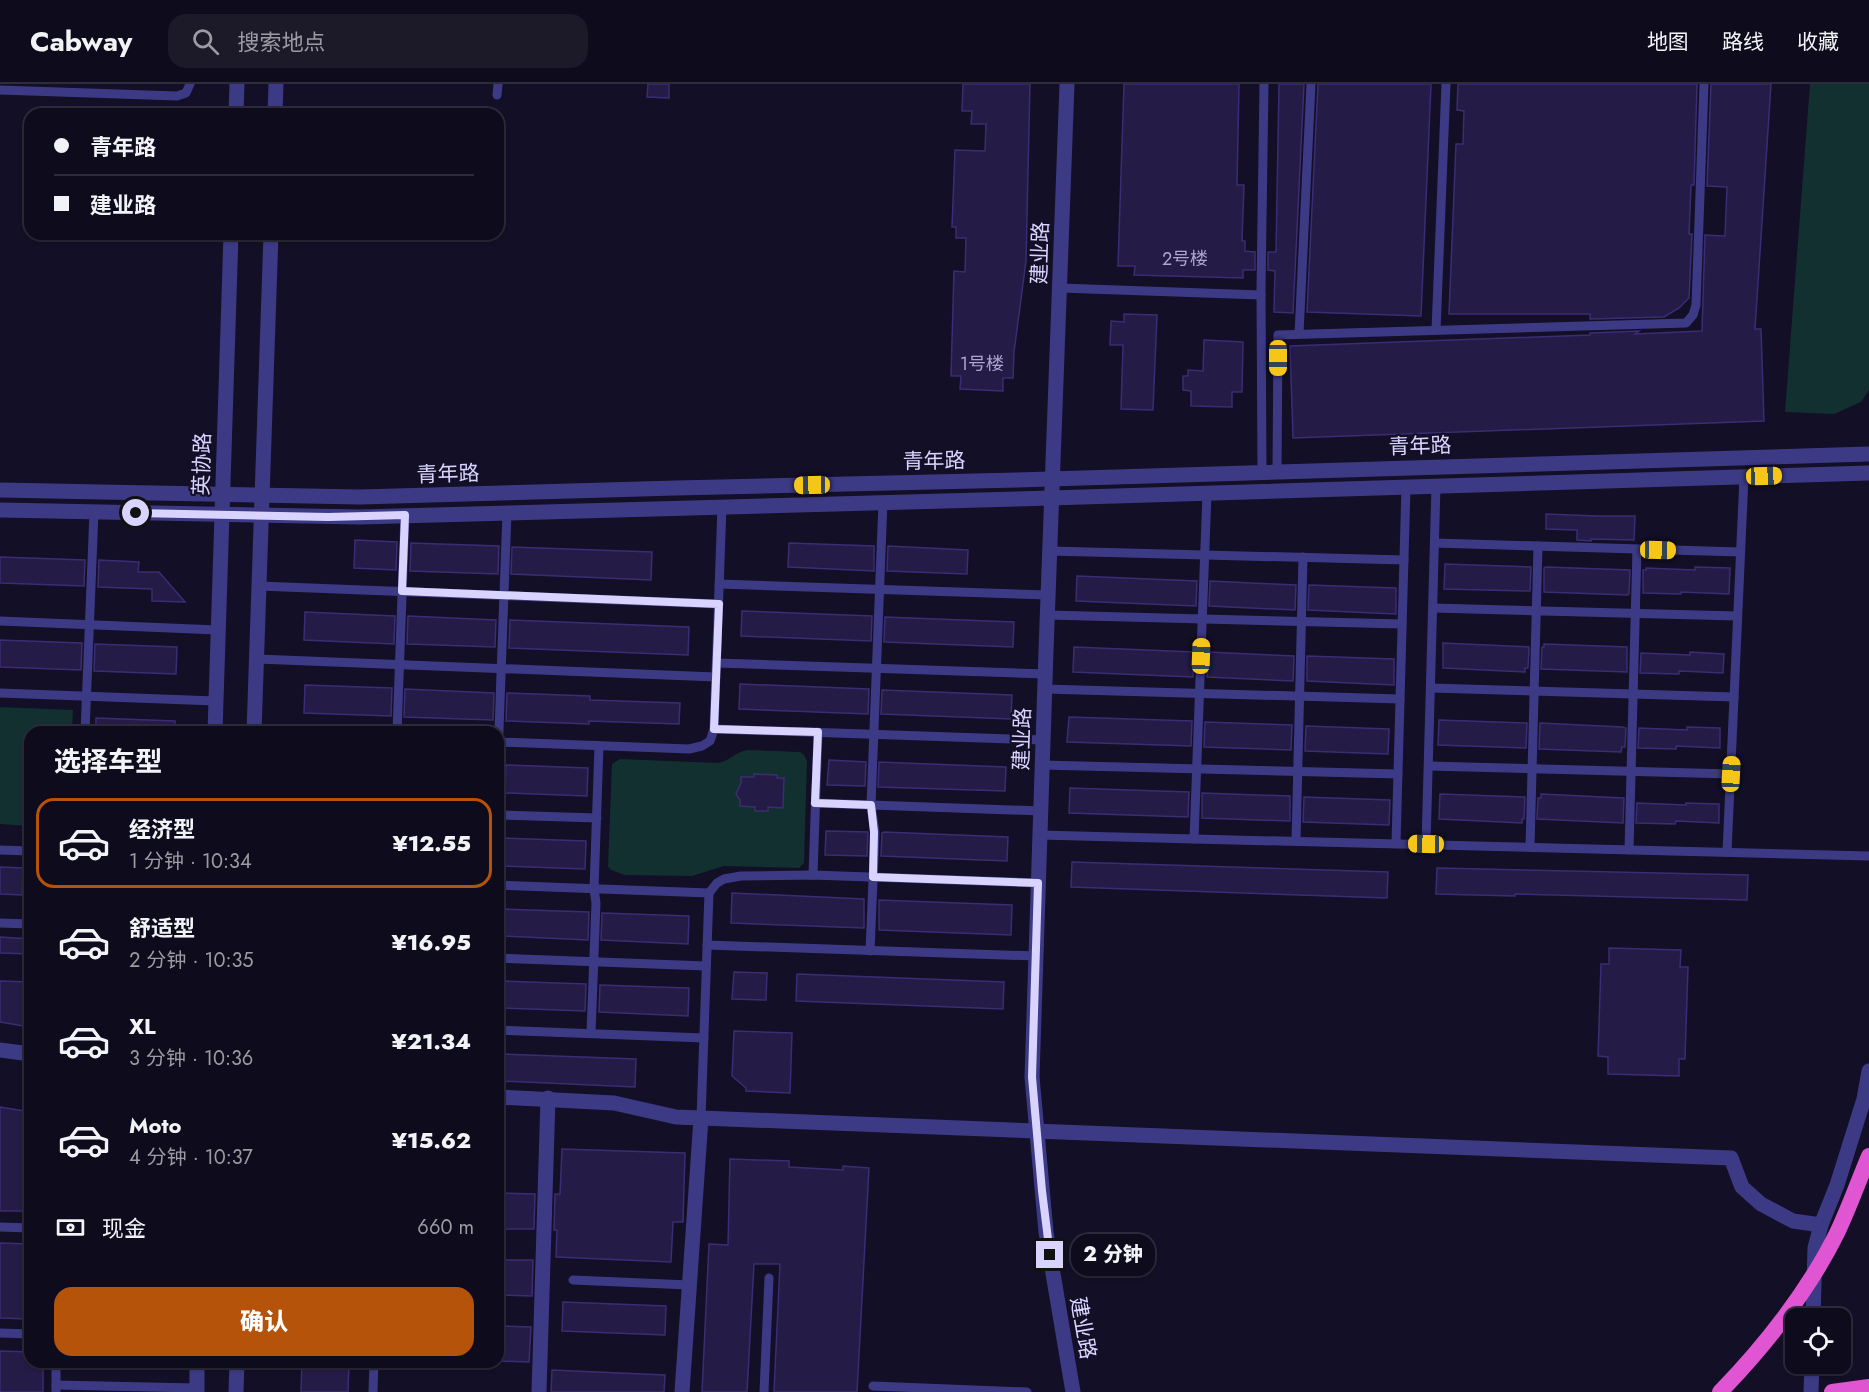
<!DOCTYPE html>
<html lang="zh">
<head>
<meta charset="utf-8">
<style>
  body { margin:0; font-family:Jost,"Noto Sans SC",sans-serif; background:#1c1929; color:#f1f3f6; height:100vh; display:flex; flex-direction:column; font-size:22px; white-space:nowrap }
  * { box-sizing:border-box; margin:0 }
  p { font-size:20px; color:#9b9ba3 }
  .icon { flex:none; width:33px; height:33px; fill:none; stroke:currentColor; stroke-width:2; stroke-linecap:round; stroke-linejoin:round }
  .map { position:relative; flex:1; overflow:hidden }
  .side { position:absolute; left:24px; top:642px; width:480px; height:642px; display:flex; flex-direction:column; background:#0e0b1c; border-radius:18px; box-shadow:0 2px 4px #0004,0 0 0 2px #2e2b3b }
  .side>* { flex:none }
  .guide { position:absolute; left:24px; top:24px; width:480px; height:132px; border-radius:18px; box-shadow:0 2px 4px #0004,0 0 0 2px #2e2b3b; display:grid; align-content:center; height:132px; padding:0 30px; background:#0e0b1c }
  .buttons { position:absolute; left:1785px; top:1224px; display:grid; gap:12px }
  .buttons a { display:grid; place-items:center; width:66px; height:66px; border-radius:12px; background:#0e0b1c; box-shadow:0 2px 4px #0004,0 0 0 2px #2e2b3b; font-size:30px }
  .end { position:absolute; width:27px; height:27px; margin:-14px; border:8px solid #d9d4ff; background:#111; box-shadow:0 0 0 3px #111 }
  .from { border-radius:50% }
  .bubble { position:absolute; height:42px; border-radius:18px; background:#0e0b1c; box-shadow:0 2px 4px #0004,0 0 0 2px #2e2b3b; font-size:20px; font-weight:800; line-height:42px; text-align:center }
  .car { position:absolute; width:18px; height:36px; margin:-18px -9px; border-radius:8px; box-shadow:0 0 4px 2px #0007; background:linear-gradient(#f5c518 24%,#345 0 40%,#f5c518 0 76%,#345 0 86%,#f5c518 0) }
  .guide b { display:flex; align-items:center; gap:21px; height:57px; font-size:22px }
  .guide b+b { border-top:2px solid #2e2b3b }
  .guide i { width:15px; height:15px; background:#f1f3f6 }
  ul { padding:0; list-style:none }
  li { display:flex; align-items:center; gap:18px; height:90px; margin:0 12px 9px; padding:0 18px; border:3px solid transparent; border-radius:18px }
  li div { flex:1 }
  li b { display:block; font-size:22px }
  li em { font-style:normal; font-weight:800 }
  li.selected { border-color:#b45309 }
  li>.icon { width:54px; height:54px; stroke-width:1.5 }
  h2 { padding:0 30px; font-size:27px; line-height:72px }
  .pay { display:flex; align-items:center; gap:15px; height:66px; padding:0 30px; font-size:22px }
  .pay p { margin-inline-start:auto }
  .action { display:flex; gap:12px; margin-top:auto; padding:12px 30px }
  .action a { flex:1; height:69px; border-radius:18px; background:#b45309; color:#fff; font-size:24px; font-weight:800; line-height:69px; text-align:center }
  header { display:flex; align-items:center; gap:36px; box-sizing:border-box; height:84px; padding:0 30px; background:#0e0b1c; border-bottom:2px solid #2e2b3b }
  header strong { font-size:28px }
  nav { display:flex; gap:33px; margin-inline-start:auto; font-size:21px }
  .search { width:420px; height:54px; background:#1c1929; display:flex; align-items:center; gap:15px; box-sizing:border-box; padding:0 21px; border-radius:18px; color:#9b9ba3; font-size:22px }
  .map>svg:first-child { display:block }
  .green { fill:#12302f }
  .building { fill:#241b47; stroke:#3b2d73; stroke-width:1.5 }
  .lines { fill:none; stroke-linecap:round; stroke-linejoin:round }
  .service { stroke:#3d3a85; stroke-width:9 }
  .minor { stroke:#3d3a85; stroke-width:15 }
  .tertiary { stroke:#3d3a85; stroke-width:15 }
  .trunk { stroke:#e055d1; stroke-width:16 }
  .trunk-bridge { stroke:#e055d1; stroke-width:16 }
  .route { stroke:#d9d4ff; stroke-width:8 }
  .labels { text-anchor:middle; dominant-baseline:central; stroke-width:4.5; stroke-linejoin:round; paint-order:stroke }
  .number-label { font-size:18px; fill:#aca6d1 }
  .street-label { font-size:21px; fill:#d9d4ff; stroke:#130f26 }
</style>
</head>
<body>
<header>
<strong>Cabway</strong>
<div class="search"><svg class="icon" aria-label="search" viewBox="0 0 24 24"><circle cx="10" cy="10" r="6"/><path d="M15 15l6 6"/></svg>搜索地点</div>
<nav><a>地图</a><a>路线</a><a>收藏</a></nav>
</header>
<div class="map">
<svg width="1869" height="1308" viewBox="0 0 1869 1308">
  <rect width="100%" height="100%" fill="#130f26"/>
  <g class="green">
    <polygon points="1810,0 1869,0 1869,306 1861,318 1834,330 1785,328"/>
    <polygon points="0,623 73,626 72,648 30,648 30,742 0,740"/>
    <path d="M 748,666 L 800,668 L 804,671 L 807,677 L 804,779 L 799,784 L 724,782 L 692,792 L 625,791 L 611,786 L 608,782 L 612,680 L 620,675 L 718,679 C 732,676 734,668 748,666 Z"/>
  </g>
  <g class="building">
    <polygon points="648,0 669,0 669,14 647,13"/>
    <polygon points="963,0 1030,0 1026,177 1014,268 1013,294 1003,294 1003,307 960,305 961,292 951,292 954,187 965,188 966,154 956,154 956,143 952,143 955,66 985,67 986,40 971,40 972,27 962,27"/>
    <polygon points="1124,0 1239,0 1237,101 1244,101 1242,157 1245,157 1245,167 1255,168 1255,186 1243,186 1243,194 1134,191 1135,182 1118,182"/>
    <polygon points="1279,0 1304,0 1293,229 1274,228 1275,187 1268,186 1268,168 1276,168"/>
    <polygon points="1318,0 1431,0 1421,232 1307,228"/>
    <polygon points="1458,0 1697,0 1694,101 1691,101 1689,150 1692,150 1689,214 1679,224 1664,233 1590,235 1590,230 1449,230 1456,60 1463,60 1464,27 1457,26"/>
    <polygon points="1711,0 1771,0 1755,245 1761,245 1764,337 1293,354 1290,262 1590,251 1590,249 1639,247 1635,250 1702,247 1705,151 1725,152 1727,103 1707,102"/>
    <polygon points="1124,230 1157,231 1153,326 1121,325 1123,261 1110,261 1111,237 1124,238"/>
    <polygon points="1204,256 1243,258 1242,308 1232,308 1232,323 1191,322 1191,307 1183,306 1183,292 1188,292 1188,286 1203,287"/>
    <polygon points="1546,430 1597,432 1635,432 1634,456 1591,455 1591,457 1577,456 1577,446 1546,445"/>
    <polygon points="355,456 397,458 396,486 354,484"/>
    <polygon points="411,459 499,462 498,490 410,487"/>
    <polygon points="789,459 874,462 874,487 788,483"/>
    <polygon points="888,462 968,466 967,490 887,487"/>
    <polygon points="512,463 652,468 651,496 511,490"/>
    <polygon points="0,473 85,476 84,502 0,499"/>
    <polygon points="99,476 139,478 138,488 159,488 185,518 152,517 152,505 98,503"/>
    <polygon points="1445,480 1531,483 1530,507 1444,505"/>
    <polygon points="1546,483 1630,486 1629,509 1628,511 1544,508 1544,484"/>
    <polygon points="1695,483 1730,484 1729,510 1681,508 1681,510 1643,509 1643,486 1646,486 1646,484 1695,486"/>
    <polygon points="1077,492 1197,497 1196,522 1076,517"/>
    <polygon points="1210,497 1296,501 1295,526 1209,522"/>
    <polygon points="1309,501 1396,504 1396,530 1308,526"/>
    <polygon points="742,527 872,532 871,557 741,552"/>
    <polygon points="305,528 395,532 394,560 304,556"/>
    <polygon points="408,532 496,536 495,563 407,560"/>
    <polygon points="885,533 1014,538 1013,563 884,558"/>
    <polygon points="510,536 689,543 688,571 509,564"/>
    <polygon points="0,556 82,559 81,586 0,583"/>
    <polygon points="1443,559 1529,563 1528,584 1525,584 1525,588 1443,584"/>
    <polygon points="95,560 177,563 176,590 94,587"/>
    <polygon points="1544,560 1627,563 1627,588 1541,585 1542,563 1544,563"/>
    <polygon points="1074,563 1194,568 1193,593 1073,588"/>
    <polygon points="1208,568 1294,572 1293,597 1207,593"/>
    <polygon points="1690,568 1724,570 1723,589 1679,587 1679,590 1640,589 1641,569 1690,571"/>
    <polygon points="1307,572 1394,575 1394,601 1307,597"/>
    <polygon points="740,600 869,605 868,630 739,625"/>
    <polygon points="305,601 392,604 391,632 304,629"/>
    <polygon points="405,605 494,609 493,636 404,633"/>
    <polygon points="882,606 1012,611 1011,635 881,630"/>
    <polygon points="507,609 590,612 590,616 680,619 679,640 589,637 589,640 506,637"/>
    <polygon points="1069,633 1192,637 1191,662 1067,658"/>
    <polygon points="96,634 175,637 175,648 96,648"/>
    <polygon points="1439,636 1527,639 1526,664 1438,661"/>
    <polygon points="1205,638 1292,641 1291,666 1204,663"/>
    <polygon points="1540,639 1622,643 1626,644 1625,663 1622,663 1621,668 1539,665"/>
    <polygon points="1306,642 1389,645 1388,670 1305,667"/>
    <polygon points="1687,643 1720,644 1720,664 1676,662 1676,665 1638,664 1639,644 1687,646"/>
    <polygon points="829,676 866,678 865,702 827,701"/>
    <polygon points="879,678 1006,683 1005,707 878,703"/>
    <polygon points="506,681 588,684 587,712 505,709"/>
    <polygon points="754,690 777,691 777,694 784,694 783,724 768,723 768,727 755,727 755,723 740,722 740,716 736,710 741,699 741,693 754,693"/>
    <polygon points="1070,704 1189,708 1188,733 1069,729"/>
    <polygon points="1202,709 1290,712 1290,737 1202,734"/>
    <polygon points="1440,710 1525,713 1524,735 1522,735 1522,739 1439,735"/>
    <polygon points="1541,710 1624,714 1623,739 1537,735 1538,714 1541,714"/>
    <polygon points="1304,713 1390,716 1389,741 1303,738"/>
    <polygon points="1637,719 1686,721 1686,719 1719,720 1719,739 1676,737 1675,740 1636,739"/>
    <polygon points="826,747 868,748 867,772 825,771"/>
    <polygon points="884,748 1008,753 1007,777 881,772 882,749"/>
    <polygon points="504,754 586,757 585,785 503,782"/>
    <polygon points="1072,778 1388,788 1387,814 1071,803"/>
    <polygon points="0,783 23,784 22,811 0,810"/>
    <polygon points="1437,784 1748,791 1747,816 1515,810 1515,812 1436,810"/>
    <polygon points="732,809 864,815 864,844 731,839"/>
    <polygon points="879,816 1012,821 1011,851 879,846"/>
    <polygon points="503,825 589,828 588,856 502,852"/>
    <polygon points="602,829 689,832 688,860 601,856"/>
    <polygon points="0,853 30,855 30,870 0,869"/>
    <polygon points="1609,864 1681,866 1680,883 1688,883 1685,975 1679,975 1679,992 1608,990 1608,973 1598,972 1601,880 1609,880"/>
    <polygon points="734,888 767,889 766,916 732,915"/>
    <polygon points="797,890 1004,898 1003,925 796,917"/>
    <polygon points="0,897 30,898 30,943 0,938"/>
    <polygon points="503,897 586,900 585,927 502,924"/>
    <polygon points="600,901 689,904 688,932 599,928"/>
    <polygon points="734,947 792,949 790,1009 746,1007 746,1004 732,992"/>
    <polygon points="501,970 636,975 635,1003 500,997"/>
    <polygon points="0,1023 30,1028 30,1127 0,1127"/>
    <polygon points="562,1065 685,1069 683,1138 673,1138 671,1178 556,1173 557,1146 554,1146 555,1110 560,1110"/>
    <polygon points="730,1075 789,1077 789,1083 843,1086 843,1082 869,1084 857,1308 774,1308 780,1180 754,1180 747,1308 702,1308 709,1160 728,1161"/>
    <polygon points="498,1109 535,1110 534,1145 498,1145"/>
    <polygon points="0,1159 30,1160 30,1235 0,1234"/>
    <polygon points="498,1176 533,1176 532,1212 498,1211"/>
    <polygon points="563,1218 666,1222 665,1251 562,1247"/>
    <polygon points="498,1242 531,1243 529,1278 498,1277"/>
    <polygon points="0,1267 30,1268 30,1278 43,1278 43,1308 0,1308"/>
    <polygon points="302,1278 349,1278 348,1308 301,1308"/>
    <polygon points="552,1286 665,1291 664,1308 551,1308"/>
  </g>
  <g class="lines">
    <g class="service">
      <polyline points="0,6 177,12 186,9 190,0"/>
      <polyline points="497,11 498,0"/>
      <polyline points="1060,204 1261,211"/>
      <polyline points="1436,246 1446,0"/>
      <polyline points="1299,250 1311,0"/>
      <polyline points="1262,388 1261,206 1264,0"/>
      <polyline points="1277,388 1278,251 1686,239 1693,231 1696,221 1704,0"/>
      <polyline points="1435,459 1740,468"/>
      <polyline points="1050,467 1404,476"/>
      <polyline points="719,500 1048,511"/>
      <polyline points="259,502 719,520"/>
      <polyline points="1433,524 1737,532"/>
      <polyline points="1047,531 1402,540"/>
      <polyline points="0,537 218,546"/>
      <polyline points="257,575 716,593"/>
      <polyline points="717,579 1045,590"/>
      <polyline points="1431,604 1734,613"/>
      <polyline points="1045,605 1400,615"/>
      <polyline points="0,609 216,617"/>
      <polyline points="714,645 1043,656"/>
      <polyline points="85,648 94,428"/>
      <polyline points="397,648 405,431"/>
      <polyline points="498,658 689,665 702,662 710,657 714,645 722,422"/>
      <polyline points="498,673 507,428"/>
      <polyline points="1042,681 1398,690"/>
      <polyline points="1429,682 1731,690"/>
      <polyline points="815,719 1041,727"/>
      <polyline points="498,731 597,734"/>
      <polyline points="1040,751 1869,772"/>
      <polyline points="1194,755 1207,409"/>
      <polyline points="1296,757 1303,473"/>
      <polyline points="1396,759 1406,403"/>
      <polyline points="1426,760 1436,402"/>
      <polyline points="1530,763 1538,462"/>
      <polyline points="0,766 30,767"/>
      <polyline points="1629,766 1637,465"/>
      <polyline points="1727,768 1744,393"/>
      <polyline points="813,791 818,648"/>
      <polyline points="498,801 709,809"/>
      <polyline points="0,839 30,840"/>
      <polyline points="707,861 1036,872"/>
      <polyline points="870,867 875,749 871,721 883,418"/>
      <polyline points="498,874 706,882"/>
      <polyline points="498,946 704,954"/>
      <polyline points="591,949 596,819 594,805 599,662"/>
      <polyline points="701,1034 709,809 717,799 724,795 741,792 813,791 1038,799"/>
      <polyline points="0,1143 30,1144"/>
      <polyline points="573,1196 689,1201"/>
      <polyline points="0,1249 30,1250"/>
      <polyline points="56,1301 197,1304"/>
      <polyline points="873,1302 1027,1308"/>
      <polyline points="56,1308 56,1278"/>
      <polyline points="373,1308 374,1278"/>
      <polyline points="764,1308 769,1194"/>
    </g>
    <g class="minor">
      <polyline points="1067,0 1046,567 1032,993 1046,1148 1073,1308"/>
      <polyline points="0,966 30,970"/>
      <polyline points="498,1013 614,1019 676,1033 1731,1074 1742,1103 1761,1120 1793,1137 1821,1141"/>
      <polyline points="539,1308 548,1014"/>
      <polyline points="682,1308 701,1034"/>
    </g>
    <g class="tertiary">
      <polyline points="236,30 237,0"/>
      <polyline points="275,30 276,0"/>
      <polyline points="0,406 360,413 676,404 1017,396 1869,370"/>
      <polyline points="0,426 360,433 1017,415 1869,389"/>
      <polyline points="215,648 231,150"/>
      <polyline points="254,648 271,150"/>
      <polyline points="1813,1234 1815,1164 1821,1141 1837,1101 1864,1015 1869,987"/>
      <polyline points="197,1308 197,1278"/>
      <polyline points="236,1308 237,1278"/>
      <polyline points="1811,1308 1812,1280"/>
    </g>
    <polyline class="trunk" points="1832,1308 1869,1303"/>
    <path class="trunk-bridge" d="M 1720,1308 C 1764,1263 1809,1206 1837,1149 C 1849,1124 1858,1098 1869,1072"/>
  </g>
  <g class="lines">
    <polyline class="route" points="136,429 328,433 405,431 402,507 719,520 714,645 818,648 815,719 871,721 874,748 873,793 1038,799 1032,993 1042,1107 1050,1171"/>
  </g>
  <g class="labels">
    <g class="number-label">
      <text x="1185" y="175">2号楼</text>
      <text x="982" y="280">1号楼</text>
    </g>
    <g class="street-label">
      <text transform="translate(1040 169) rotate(-88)">建业路</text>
      <text transform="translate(1420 362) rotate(-2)">青年路</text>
      <text transform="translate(934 377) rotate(-1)">青年路</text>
      <text transform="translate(202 380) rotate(-88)">英协路</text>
      <text transform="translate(448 390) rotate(-2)">青年路</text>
      <text transform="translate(1022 655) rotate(-88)">建业路</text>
      <text transform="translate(1083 1244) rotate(80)">建业路</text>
    </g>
  </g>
</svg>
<div class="buttons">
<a><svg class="icon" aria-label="locate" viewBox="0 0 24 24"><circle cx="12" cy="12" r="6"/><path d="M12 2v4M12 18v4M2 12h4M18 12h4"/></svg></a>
</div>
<i class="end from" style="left:136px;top:429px"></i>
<i class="end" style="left:1050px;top:1171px"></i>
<div class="bubble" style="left:1071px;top:1150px;width:84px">2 分钟</div>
<i class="car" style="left:1278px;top:274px;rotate:180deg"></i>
<i class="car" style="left:1764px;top:392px;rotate:88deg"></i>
<i class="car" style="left:812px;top:401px;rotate:269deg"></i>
<i class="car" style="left:1658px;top:466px;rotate:91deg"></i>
<i class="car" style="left:1201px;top:572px;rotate:2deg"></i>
<i class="car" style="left:1731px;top:690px;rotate:3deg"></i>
<i class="car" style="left:1426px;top:760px;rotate:271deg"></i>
<div class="guide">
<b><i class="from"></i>青年路</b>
<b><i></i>建业路</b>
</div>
<section class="side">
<h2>选择车型</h2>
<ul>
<li class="selected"><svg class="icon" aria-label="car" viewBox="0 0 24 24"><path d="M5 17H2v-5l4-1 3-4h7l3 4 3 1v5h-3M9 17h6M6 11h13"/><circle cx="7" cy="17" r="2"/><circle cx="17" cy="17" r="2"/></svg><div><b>经济型</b><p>1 分钟 · 10:34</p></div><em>¥12.55</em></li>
<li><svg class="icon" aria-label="car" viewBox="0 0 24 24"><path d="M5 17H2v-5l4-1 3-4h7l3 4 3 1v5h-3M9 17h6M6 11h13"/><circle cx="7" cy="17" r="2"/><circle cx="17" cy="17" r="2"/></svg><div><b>舒适型</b><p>2 分钟 · 10:35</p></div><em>¥16.95</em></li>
<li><svg class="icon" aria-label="car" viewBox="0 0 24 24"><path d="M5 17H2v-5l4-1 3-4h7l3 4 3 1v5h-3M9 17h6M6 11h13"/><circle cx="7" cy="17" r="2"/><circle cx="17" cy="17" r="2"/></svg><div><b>XL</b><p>3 分钟 · 10:36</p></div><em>¥21.34</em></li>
<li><svg class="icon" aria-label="car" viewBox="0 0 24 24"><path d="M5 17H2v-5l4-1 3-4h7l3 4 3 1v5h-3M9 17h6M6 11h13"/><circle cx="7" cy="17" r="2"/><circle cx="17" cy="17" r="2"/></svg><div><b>Moto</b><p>4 分钟 · 10:37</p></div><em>¥15.62</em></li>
</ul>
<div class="pay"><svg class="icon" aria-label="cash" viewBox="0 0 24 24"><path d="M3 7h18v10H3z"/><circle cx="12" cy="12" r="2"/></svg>现金<p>660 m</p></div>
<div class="action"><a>确认</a></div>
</section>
</div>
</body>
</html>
